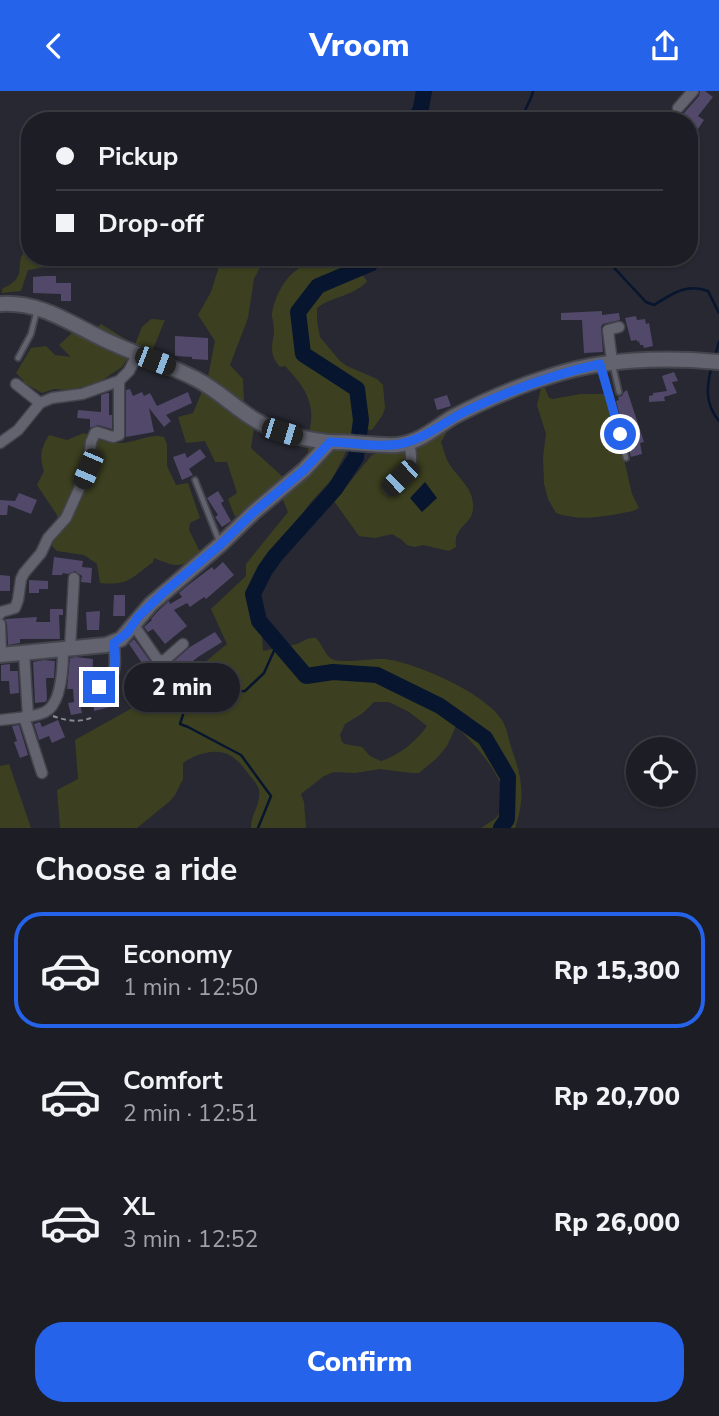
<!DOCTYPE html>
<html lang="en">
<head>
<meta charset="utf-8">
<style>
  body { margin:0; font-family:"Nunito Sans",sans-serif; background:#25272d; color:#f1f3f6; height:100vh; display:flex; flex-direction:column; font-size:26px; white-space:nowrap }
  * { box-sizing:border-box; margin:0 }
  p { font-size:23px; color:#a0a2a7 }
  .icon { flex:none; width:38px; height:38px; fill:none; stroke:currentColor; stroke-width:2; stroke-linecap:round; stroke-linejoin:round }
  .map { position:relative; height:737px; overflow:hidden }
  .sheet { display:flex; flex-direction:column; background:#1d1e25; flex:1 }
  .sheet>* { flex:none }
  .banner { position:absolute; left:21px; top:21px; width:677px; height:154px; border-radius:28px; box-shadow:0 2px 5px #0004,0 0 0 2px #3b3c42; display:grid; align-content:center; height:154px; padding:0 35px; background:#1d1e25 }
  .fabs { position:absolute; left:626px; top:646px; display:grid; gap:14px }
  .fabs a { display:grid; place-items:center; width:70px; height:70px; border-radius:50%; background:#1d1e25; box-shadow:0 2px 5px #0004,0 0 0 2px #3b3c42; font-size:35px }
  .end { position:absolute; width:32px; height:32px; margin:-16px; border:9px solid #2563eb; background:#fff; box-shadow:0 0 0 4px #fff }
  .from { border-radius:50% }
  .bubble { position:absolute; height:49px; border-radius:24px; background:#1d1e25; box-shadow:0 2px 5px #0004,0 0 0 2px #3b3c42; font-size:23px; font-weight:800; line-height:49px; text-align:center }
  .car { position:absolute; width:21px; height:42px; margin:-21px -10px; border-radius:9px; box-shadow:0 0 5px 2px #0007; background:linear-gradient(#222 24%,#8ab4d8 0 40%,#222 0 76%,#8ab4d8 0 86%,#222 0) }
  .banner b { display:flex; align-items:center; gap:24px; height:66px; font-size:26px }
  .banner b+b { border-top:2px solid #3b3c42 }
  .banner i { width:18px; height:18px; background:#f1f3f6 }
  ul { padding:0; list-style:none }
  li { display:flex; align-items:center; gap:21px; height:116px; margin:0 14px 10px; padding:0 21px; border:4px solid transparent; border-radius:28px }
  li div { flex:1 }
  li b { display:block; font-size:26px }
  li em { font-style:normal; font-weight:800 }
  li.current { border-color:#2563eb }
  li>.icon { width:63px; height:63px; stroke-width:1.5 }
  h2 { padding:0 35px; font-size:32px; line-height:84px }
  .cta { display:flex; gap:14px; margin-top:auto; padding:14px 35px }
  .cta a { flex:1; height:80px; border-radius:28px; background:#2563eb; color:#fff; font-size:28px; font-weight:800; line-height:80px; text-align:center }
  header { display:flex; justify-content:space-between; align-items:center; height:91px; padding:0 35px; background:#2563eb; color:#fff; font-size:32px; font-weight:800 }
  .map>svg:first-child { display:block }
  .green { fill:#3c4020; fill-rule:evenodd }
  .water { fill:#07152f }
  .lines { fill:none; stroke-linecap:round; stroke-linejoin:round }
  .stream { stroke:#07152f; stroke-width:2.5 }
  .river { stroke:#07152f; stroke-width:16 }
  .building { fill:#52486a }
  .lane-casing { stroke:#43444c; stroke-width:8 }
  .street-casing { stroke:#43444c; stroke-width:13 }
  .secondary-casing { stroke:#43444c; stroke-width:18 }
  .path { stroke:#8b8b92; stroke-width:2; stroke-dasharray:5 3.5; stroke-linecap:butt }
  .lane { stroke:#62636e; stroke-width:4.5 }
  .street { stroke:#62636e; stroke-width:10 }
  .secondary { stroke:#62636e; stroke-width:14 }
  .route { stroke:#2563eb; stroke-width:9 }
</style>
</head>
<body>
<header><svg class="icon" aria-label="back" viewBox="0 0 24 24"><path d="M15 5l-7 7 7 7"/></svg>Vroom<svg class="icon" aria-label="share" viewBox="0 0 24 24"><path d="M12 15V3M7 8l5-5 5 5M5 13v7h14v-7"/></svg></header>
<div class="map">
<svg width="719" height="737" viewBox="0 0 719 737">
  <rect width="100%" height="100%" fill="#272831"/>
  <g class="green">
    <path d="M 30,154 L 30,166 L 73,166 L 73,174 L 62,173 L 28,179 L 21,200 L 2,202 L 2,198 C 33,184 9,172 30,154 Z"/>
    <path d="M 222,166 L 265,166 L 254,188 L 248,227 L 230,274 L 243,288 L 244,310 L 243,328 L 254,337 L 251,357 L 284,387 L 309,365 C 305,350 313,335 311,319 C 309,301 297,288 285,275 L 280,276 C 269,264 272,256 274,241 C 274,235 273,231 272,225 C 272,217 276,206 280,199 C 298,164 344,154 367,190 C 355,205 332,205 317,217 L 317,230 L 320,246 L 340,270 L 347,275 L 377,288 L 383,294 L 385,317 L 382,325 L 372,339 L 354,337 L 345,363 L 332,388 L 310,412 L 295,433 L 282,446 L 251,498 L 252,522 L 262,543 L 263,560 C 272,558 283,556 293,554 C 302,552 306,546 316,547 C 322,553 325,564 332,568 C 341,573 372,567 385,568 C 417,572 485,602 502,629 C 507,637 509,650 512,659 C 523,690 525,706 515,737 L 481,737 L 496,727 L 505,715 C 507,687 475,654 456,635 L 447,655 L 437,667 L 419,682 L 411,682 L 380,678 L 355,682 L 334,681 L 324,685 L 301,703 L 304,711 L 306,737 L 251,737 C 250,725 261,714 259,699 C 258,694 254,690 250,685 C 245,678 238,669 231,665 C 217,656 195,663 183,672 L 183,688 L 175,704 L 170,710 L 137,737 L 60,737 L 57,699 L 78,688 L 75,649 L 134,616 L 134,603 L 127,583 L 132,578 L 139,582 L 151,596 L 165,604 L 227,553 L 211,518 L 246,485 L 246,473 L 288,421 L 283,409 L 270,398 L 235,426 L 228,408 L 237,402 L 227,371 L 215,371 L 205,350 L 186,352 L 178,326 L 193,322 L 208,286 L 215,250 L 198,224 L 211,201 ZM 374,611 L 389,611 L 409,621 L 427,635 C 417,650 398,665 381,670 L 370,665 L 362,656 L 345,653 L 342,651 L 340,644 L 345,633 L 363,622 Z"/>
    <polygon points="151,228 165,229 153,258 136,254 122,276 98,292 70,299 54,298 42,302 24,292 23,289 16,282 31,257 46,255 55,264 71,266 59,254 72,242 86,248 101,233 135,254 142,236"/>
    <path d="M 541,297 L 545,297 L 549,307 L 553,308 L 580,303 L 604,303 L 625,373 L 632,403 L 639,417 L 633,420 C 607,425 582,431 556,422 L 548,408 L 544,393 L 543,366 L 546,343 L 537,314 Z"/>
    <path d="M 449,337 L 441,351 C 443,357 445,365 448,371 C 457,387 475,397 473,418 C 472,434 453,435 456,456 L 449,460 L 423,454 L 415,456 L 407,454 L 402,449 L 392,443 L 375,447 L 359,445 L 334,410 L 372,364 Z"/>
    <path d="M 84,342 C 95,347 106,352 118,352 C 133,353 150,342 164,346 L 167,354 L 167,375 L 176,394 L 188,392 L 200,427 L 190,432 L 189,439 L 201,463 C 180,478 176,476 154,467 L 153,471 C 132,487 127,495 100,492 L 97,473 L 84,464 L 57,460 L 52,455 L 58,434 L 57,424 L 37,394 L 44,380 C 39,365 41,357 49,344 L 67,349 Z"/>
    <polygon points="9,673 31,737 0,737 0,675"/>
  </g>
  <polygon class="water" points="425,391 437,407 422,421 410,407"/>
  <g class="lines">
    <g class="stream">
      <path d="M 523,30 C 523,18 531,11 533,0"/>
      <path d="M 604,166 L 646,211 L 654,214 C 672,203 686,192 708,200 L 719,222"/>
      <polyline points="715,265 719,251"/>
      <path d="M 712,274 C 706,296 705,313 719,330"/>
      <polyline points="258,737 271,705 241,664 188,636 180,633 190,602 245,600 264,582 277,553"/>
    </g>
    <g class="river">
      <polyline points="415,30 421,17 424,0"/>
      <polyline points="371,166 370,173 318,195 298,221 303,263 357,298 361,329 356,366 335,398 275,465 265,479 253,503 259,530 306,585 333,581 377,584 440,615 485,647 508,686 507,728 501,737"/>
    </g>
  </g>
  <g class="building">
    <polygon points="700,0 705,0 713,6 698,25 704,29 696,41 690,36 690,30 681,30 676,26 684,22 699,5"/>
    <polygon points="45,185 56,185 56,192 71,192 71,210 61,210 61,203 33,202 33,186"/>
    <polygon points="602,220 602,224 619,222 620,229 603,233 601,236 603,261 584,262 582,229 561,229 561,222"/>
    <polygon points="636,225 637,229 645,228 646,233 649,232 653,255 644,257 643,254 640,254 639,250 637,251 637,249 631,250 625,227"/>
    <polygon points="175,245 208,247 208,269 192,268 192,266 175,265"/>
    <polygon points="674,281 678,290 672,291 677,302 664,306 665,310 649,311 649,305 653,304 653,302 667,300 662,285"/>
    <polygon points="130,298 133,305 142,301 144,305 150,302 157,315 188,301 192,312 166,324 171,330 164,336 149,317 154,341 126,346 126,299"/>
    <polygon points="627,299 644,351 640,352 642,363 631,366 616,310 619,309 618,306 622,305 624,301"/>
    <polygon points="107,302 109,302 109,324 112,324 112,338 98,334 90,337 90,328 77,327 78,319 101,321 101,304"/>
    <polygon points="447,304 451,315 437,319 434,308"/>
    <polygon points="200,358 206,366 189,378 193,384 182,389 173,366 185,362 187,367"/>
    <polygon points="218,400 224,410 221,412 231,430 222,436 215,426 218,424 207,407"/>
    <polygon points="19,402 37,409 31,423 8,414 7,424 0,424 0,409 15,410"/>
    <polygon points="54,466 83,470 82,476 92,477 91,492 81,491 82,485 75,480 68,483 63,482 62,484 52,484"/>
    <polygon points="223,471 234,484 206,508 204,506 190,516 187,512 174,519 187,535 165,553 153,538 148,541 144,536 152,529 151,528 158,520 169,510 170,513 182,506 179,502 187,495 212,476 214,479"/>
    <polygon points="0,484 10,485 10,500 0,500"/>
    <polygon points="29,489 48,490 48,498 39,498 39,502 29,502"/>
    <polygon points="114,504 125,504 125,525 113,525"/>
    <polygon points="50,518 63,518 63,524 59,524 60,548 20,548 20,552 8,554 7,533 5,528 37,526 36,531 50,531"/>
    <polygon points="100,520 99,539 87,539 86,521"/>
    <polygon points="215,541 222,551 198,566 183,578 185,581 178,586 177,585 162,593 155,580 159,577 167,576 190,556"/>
    <polygon points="134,548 150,570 144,575 129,553"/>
    <polygon points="76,566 93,568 92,599 95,602 100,603 114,597 118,614 94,620 93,609 80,613 82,622 71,624 68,612 74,611 73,598 67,598 70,567"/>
    <polygon points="44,569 55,570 54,587 46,587 47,609 45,611 35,612 33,571"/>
    <polygon points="10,573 10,580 18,580 19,602 10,603 9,590 1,590 1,574"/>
    <polygon points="58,629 65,646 52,652 49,645 39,649 34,633 40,631 42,636"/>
    <polygon points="19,634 28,664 20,667 14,651 17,650 12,635"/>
  </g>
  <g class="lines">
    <defs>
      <g id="lane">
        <polyline points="18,267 31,243 37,219"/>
        <polyline points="613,275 619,301"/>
        <polyline points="602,277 626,367"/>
        <polyline points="195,389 219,450"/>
      </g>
      <g id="street">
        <polyline points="678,17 693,0"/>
        <polyline points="612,271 608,239 619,236"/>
        <polyline points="16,293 40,312"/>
        <polyline points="0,352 18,339 40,312 52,307 82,303 119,290 129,280 137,264"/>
        <path d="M 389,398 C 410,378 415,381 409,351"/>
        <polyline points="0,523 1,521 15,517 18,509 21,488 24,482 41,462 48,447 66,427 88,378 91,351 95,342 97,341 113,346 119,344 119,290"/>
        <polyline points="0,533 1,564"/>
        <polyline points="133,533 157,568 163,570 166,568 183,553"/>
        <polyline points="70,557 74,487"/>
        <polyline points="24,561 28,625"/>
        <path d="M 99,596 C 119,585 115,573 114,552"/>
        <polyline points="24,626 42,682"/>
        <path d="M 0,629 C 14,627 32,627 45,621 C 62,613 63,574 63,558"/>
      </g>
      <g id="secondary">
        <path d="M 0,213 C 37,210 67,230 99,246 C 131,262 165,272 196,288 C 218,299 236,318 257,330 C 278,343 304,348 328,351 C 337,351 346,351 354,352 C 368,353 383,355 397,354 C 419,352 435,337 453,326 C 484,310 518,295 551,285 C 605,267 663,266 719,271"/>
        <polyline points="0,564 106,554 121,548 151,513 220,454 254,421 304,379 330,351"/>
      </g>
    </defs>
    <use href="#lane" class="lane-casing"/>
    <use href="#street" class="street-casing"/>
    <use href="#secondary" class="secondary-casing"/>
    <path class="path" d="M 53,625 C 66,630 80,632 93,626"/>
    <use href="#lane" class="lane"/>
    <use href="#street" class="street"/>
    <use href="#secondary" class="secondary"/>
  </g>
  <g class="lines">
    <path class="route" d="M 99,596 C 119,585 115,573 114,552 L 127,542 L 138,526 L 163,502 L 220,454 L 254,421 L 304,379 L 330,351 C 352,351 379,357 400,353 C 425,348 445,330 468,319 C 511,299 554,283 600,273 L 620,343"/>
  </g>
</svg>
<div class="fabs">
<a><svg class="icon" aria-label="locate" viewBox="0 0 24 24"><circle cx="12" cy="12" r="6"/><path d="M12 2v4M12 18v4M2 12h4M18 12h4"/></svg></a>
</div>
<i class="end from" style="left:620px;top:343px"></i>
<i class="end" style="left:99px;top:596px"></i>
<div class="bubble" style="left:124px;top:572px;width:116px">2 min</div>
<i class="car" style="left:155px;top:270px;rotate:111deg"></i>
<i class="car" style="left:282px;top:341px;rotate:107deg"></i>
<i class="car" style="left:88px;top:378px;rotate:203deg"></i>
<i class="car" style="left:400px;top:387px;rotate:226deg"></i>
<div class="banner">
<b><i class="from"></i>Pickup</b>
<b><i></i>Drop-off</b>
</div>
</div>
<section class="sheet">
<h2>Choose a ride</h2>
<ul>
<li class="current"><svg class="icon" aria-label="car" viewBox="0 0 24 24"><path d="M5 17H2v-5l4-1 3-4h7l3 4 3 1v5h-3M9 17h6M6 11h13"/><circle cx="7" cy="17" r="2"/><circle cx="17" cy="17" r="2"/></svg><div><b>Economy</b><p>1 min · 12:50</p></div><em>Rp 15,300</em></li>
<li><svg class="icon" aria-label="car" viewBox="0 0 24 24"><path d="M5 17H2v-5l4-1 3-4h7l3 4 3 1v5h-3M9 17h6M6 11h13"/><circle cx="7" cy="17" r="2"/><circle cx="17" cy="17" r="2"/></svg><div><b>Comfort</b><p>2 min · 12:51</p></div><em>Rp 20,700</em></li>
<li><svg class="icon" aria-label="car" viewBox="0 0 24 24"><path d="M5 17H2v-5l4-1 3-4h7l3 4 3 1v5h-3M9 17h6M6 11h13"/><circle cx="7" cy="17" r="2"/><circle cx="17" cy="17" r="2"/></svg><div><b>XL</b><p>3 min · 12:52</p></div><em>Rp 26,000</em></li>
</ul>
<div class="cta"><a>Confirm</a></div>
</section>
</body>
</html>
